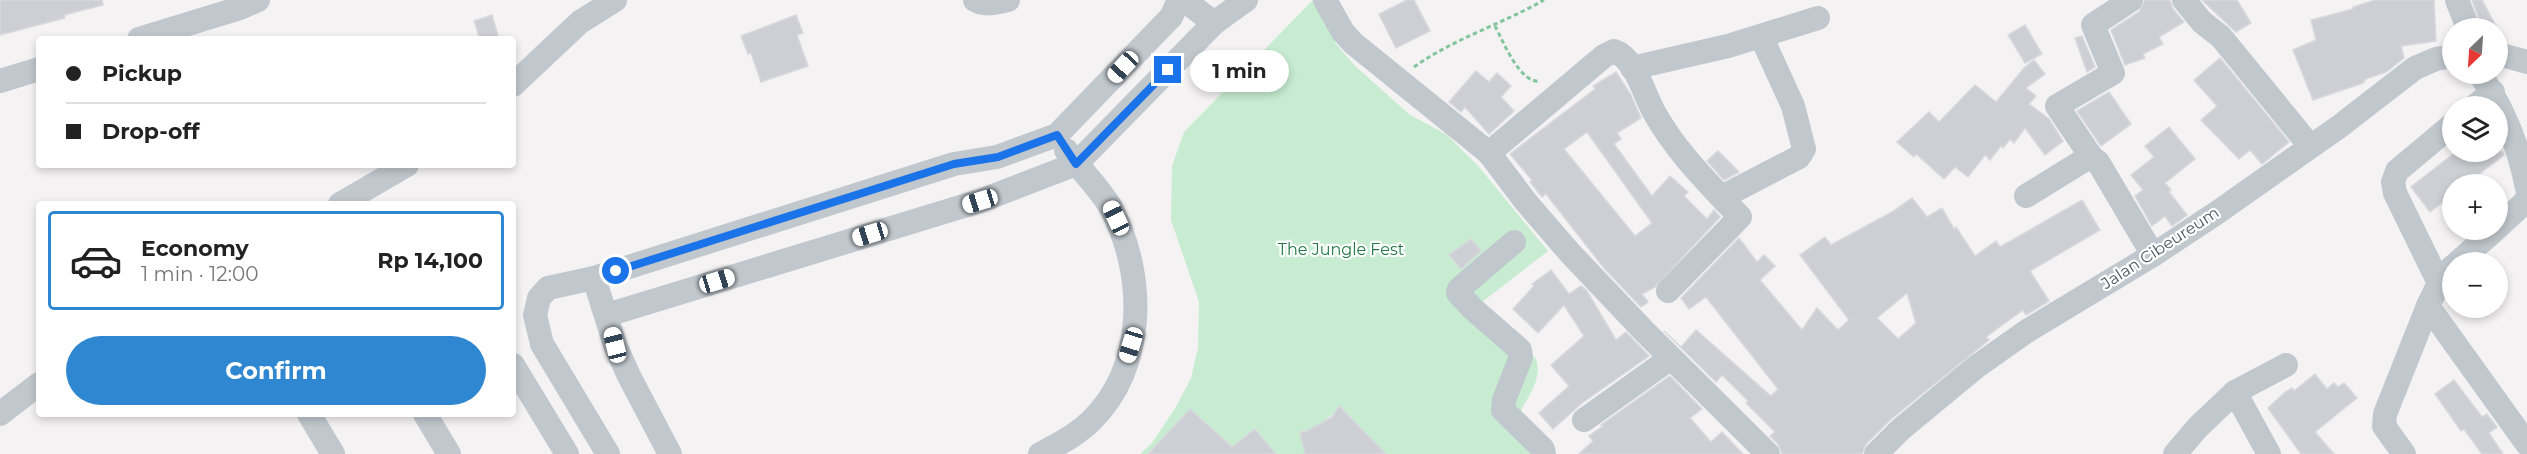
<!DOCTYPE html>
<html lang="en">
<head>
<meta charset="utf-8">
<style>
  body { margin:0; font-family:Montserrat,sans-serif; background:#f2f2f2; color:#222; height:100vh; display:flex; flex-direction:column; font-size:22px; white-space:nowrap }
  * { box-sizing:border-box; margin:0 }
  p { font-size:20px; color:#767676 }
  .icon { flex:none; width:33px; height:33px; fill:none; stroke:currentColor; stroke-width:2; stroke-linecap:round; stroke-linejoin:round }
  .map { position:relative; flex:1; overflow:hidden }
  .sheet { position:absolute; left:36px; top:201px; width:480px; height:216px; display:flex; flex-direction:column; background:#fff; border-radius:6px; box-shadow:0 3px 9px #0003 }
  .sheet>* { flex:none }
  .banner { position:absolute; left:36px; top:36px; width:480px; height:132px; border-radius:6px; box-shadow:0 3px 9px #0003; display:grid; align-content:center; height:132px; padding:0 30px; background:#fff }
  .needle { width:39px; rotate:205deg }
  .fabs { position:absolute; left:2442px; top:18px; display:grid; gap:12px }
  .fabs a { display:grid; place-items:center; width:66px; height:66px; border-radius:50%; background:#fff; box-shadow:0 3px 9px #0003; font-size:30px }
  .end { position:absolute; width:27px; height:27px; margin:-14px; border:8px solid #1a73e8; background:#fff; box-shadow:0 0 0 3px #fff }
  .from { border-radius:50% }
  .bubble { position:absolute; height:42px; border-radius:21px; background:#fff; box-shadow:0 3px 9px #0003; font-size:20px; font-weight:700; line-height:42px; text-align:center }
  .car { position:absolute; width:18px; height:36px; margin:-18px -9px; border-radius:8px; box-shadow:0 0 4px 2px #0007; background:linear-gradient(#fff 24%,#345 0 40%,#fff 0 76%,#345 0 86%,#fff 0) }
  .banner b { display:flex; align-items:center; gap:21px; height:57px; font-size:22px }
  .banner b+b { border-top:2px solid #e0e0e0 }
  .banner i { width:15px; height:15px; background:#222 }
  ul { padding:10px 0 0; list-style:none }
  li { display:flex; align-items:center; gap:18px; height:99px; margin:0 12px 9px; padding:0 18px; border:3px solid #e0e0e0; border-radius:6px }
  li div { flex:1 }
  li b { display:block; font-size:22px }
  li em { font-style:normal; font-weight:700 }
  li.active { border-color:#3087d1 }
  li>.icon { width:54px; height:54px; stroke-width:1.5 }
  .primary-button { display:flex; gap:12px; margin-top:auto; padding:12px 30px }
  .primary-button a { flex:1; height:69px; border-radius:36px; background:#3087d1; color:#fff; font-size:24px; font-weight:700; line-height:69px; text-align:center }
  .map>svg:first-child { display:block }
  .green { fill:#c7ecd1 }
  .building { fill:#cdcfd4; stroke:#d7d9dd; stroke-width:1.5; fill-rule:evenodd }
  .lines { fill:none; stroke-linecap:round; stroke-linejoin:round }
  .path { stroke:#83c69e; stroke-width:3; stroke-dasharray:4.5 3; stroke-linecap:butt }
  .minor { stroke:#c0c7cd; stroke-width:24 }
  .route { stroke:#1a73e8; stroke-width:8 }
  .labels { text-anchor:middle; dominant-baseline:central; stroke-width:4.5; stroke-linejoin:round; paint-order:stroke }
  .street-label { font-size:16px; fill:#4c575e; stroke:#fff }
  .park-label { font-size:16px; fill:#237945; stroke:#fff }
</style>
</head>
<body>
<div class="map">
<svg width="2527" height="454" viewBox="0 0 2527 454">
  <rect width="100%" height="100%" fill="#f4f2f3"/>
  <path class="green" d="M 1313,0 L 1329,21 L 1336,44 L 1354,65 L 1409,114 L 1447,135 L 1479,167 L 1548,251 L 1482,302 L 1536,359 C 1543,379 1528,396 1519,414 L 1549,454 L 1373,454 L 1379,448 L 1339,406 C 1330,420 1316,429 1300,432 L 1305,454 L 1276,454 L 1255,429 L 1228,450 L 1224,440 L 1190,409 L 1148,454 L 1140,454 L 1152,443 L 1176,407 L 1191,378 L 1198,348 L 1199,302 L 1171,220 L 1172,166 L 1184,132 Z"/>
  <g class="building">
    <polygon points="0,0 102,0 103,5 64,15 65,18 0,35"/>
    <polygon points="1407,0 1414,0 1430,31 1396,48 1379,14"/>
    <polygon points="2145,0 2170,0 2173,9 2184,22 2159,37 2163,44 2143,54 2145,58 2125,65 2111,30 2139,12"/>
    <polygon points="2202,0 2237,0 2251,23 2236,32"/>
    <polygon points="2375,0 2434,0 2436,41 2401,46 2404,58 2386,72 2366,79 2363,83 2313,100 2293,50 2316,40 2311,20 2353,9 2353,7"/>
    <polygon points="2472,0 2482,0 2497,28 2482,28"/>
    <polygon points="492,15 499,39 480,39 474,21"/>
    <polygon points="796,15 803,33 797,35 808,66 761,82 751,53 748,54 741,36"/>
    <polygon points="2025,25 2042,54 2025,63 2008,35"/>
    <polygon points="2082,36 2095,67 2087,72 2075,38"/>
    <polygon points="2220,58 2289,142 2262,164 2250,150 2239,159 2201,120 2217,106 2194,80"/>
    <polygon points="2034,60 2045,74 2026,88 2036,96 2029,104 2049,119 2063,141 2045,155 2025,128 2014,143 2010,139 2003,148 2001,146 1990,160 1985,155 1968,177 1955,167 1944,179 1916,154 1914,157 1897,142 1929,112 1939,122 1975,85 1996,102 2024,68"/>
    <polygon points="1476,71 1489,82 1497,73 1511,86 1501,97 1514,111 1489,134 1465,107 1461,112 1449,102"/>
    <path d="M 1616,72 L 1631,95 L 1641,118 L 1617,133 L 1621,139 L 1614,144 L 1652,196 L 1670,176 L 1688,192 L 1684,196 L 1707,219 L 1714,210 L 1720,217 L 1655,287 L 1642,294 L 1648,302 L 1641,307 L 1604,268 L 1546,194 L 1542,197 L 1530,182 L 1532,180 L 1510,154 L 1595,89 L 1593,86 ZM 1587,132 L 1652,223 L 1635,236 L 1564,149 Z"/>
    <polygon points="2109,92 2131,124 2101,146 2077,111"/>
    <polygon points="2169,127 2195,159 2165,183 2171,190 2169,192 2187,215 2172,226 2165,216 2152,226 2135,196 2143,190 2131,175 2154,157 2145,146"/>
    <polygon points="1718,151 1739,172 1724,180 1707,161"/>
    <polygon points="2456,152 2503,152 2504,155 2466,184 2452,184 2452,195 2430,212 2411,187"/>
    <path d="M 1912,198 L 1927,217 L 1942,208 L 1954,229 L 1956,227 L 1975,256 L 1996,241 L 2000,247 L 2082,200 L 2100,230 L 2030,271 L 2049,301 L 2026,315 L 2023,310 L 1986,337 L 1989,340 L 1891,419 L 1866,444 L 1862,454 L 1782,454 L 1778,444 L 1770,436 L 1775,432 L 1746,403 L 1748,401 L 1722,375 L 1716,382 L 1664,331 L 1681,347 L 1696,330 L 1771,396 L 1778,389 L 1706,297 L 1689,309 L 1681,298 L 1739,238 L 1757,262 L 1764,255 L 1775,266 L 1760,280 L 1802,330 L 1817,308 L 1838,330 L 1849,320 L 1800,255 L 1825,237 L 1831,245 L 1892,212 ZM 1907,293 L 1916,323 L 1898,339 L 1877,318 Z"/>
    <polygon points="1471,239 1481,251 1461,269 1449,255"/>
    <polygon points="1551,270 1569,294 1581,286 1587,291 1616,340 1626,332 1649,356 1582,403 1553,429 1539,413 1569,386 1551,365 1584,336 1564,305 1538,333 1513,309 1534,286 1532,284"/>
    <polygon points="2315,374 2327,389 2334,383 2338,387 2344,383 2357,398 2315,432 2334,454 2301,454 2268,408 2284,393 2292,388 2294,391"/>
    <polygon points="1670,376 1702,409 1690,418 1711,442 1722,432 1743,454 1579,454 1593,441 1589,436 1603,426 1601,425"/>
    <polygon points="2454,380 2482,417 2487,414 2497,427 2489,433 2503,454 2482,454 2464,429 2461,431 2435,394"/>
    <polygon points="1339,406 1386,454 1305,454 1300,432 1307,431 1332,417"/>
    <polygon points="1190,409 1232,447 1255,429 1276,454 1148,454"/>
  </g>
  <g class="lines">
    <g class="path">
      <path d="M 1495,26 C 1503,41 1520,84 1540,81"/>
      <path d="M 1414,67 C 1453,39 1502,24 1544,0"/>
    </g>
    <g class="minor">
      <path d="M 975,0 C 985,6 997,3 1008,0"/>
      <polyline points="1184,0 1214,23"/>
      <polyline points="1325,0 1343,32 1353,43 1489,153 1526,202 1570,253 1644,331 1768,454"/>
      <polyline points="2184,0 2202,22 2221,37 2310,146"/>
      <polyline points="2457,0 2468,28"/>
      <polyline points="139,39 240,8 258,0"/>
      <polyline points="2498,54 2527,62"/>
      <polyline points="1632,68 1728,46 1818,18"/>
      <path d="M 2480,74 C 2503,108 2519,147 2527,188"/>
      <polyline points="0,81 39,69"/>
      <polyline points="513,85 580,22 615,0"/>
      <polyline points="2475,106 2493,92"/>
      <path d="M 1489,153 L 1604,56 L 1614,51 C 1635,58 1644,94 1654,112 C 1676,152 1709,184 1740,217 L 1668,291"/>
      <polyline points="2092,158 2057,106 2113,73 2093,25 2131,0"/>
      <polyline points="2026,196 2086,159 2092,158 2098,162 2153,255"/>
      <polyline points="1722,197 1799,157 1804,149 1793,106 1761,36"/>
      <polyline points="340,204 407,165"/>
      <polyline points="2498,227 2524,203 2527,198"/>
      <polyline points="1514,242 1459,289 1458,293 1472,308 1520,350 1521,357 1504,400 1503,410 1543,449 1544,454"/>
      <polyline points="2458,262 2495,230"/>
      <polyline points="594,278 548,288 539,298 535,315 542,344 608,454"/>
      <polyline points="2439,283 2395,193 2393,182 2397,171 2452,125"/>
      <polyline points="2428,306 2527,444"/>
      <polyline points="607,315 980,201 1076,164 1214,23 1246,0"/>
      <polyline points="513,365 567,454"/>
      <polyline points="2235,392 2269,454"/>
      <polyline points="0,414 39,384"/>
      <polyline points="309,414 333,454"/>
      <polyline points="425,414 449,454"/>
      <polyline points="1584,420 1671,358"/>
      <polyline points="670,454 629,376 615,345 594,278 954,164 997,157 1057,135 1171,17 1179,0"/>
      <path d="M 1040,454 C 1057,445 1075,436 1090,422 C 1147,367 1146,275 1111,208 C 1099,187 1080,170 1066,150"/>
      <polyline points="1876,454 1901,429 1976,367 2027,331 2153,255 2218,212 2340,126 2415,68 2436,59 2452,56"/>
      <polyline points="2175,454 2198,427 2235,392 2286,365"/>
      <polyline points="2404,454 2384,426 2385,414 2428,306 2439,283 2452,267"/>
    </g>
  </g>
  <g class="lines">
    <polyline class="route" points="616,271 954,164 998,157 1057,135 1076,164 1168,70"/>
  </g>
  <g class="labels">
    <g class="street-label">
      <text transform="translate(2160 248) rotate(-33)">Jalan Cibeureum</text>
    </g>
    <g class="park-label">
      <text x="1341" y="249">The Jungle Fest</text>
    </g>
  </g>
</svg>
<div class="fabs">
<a><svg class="needle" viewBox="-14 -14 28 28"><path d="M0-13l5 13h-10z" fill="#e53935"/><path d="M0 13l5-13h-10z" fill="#767676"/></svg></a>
<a><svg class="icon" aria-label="layers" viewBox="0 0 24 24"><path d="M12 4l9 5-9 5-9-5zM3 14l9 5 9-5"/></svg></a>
<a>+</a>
<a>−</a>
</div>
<i class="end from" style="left:616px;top:271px"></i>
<i class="end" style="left:1168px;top:70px"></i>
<div class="bubble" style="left:1190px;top:50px;width:99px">1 min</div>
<i class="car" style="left:1123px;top:67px;rotate:223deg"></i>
<i class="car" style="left:980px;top:201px;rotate:253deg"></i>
<i class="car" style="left:1116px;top:218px;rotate:335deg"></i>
<i class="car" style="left:870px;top:234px;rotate:253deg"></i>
<i class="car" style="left:717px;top:281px;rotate:73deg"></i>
<i class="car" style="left:615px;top:345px;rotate:346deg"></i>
<i class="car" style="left:1131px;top:345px;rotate:197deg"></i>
<div class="banner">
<b><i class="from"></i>Pickup</b>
<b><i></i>Drop-off</b>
</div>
<section class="sheet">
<ul>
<li class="active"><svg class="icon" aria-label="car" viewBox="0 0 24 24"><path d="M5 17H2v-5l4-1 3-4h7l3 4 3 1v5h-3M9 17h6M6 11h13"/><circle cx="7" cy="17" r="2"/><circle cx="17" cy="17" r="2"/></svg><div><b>Economy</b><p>1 min · 12:00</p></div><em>Rp 14,100</em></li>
</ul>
<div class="primary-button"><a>Confirm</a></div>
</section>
</div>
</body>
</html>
